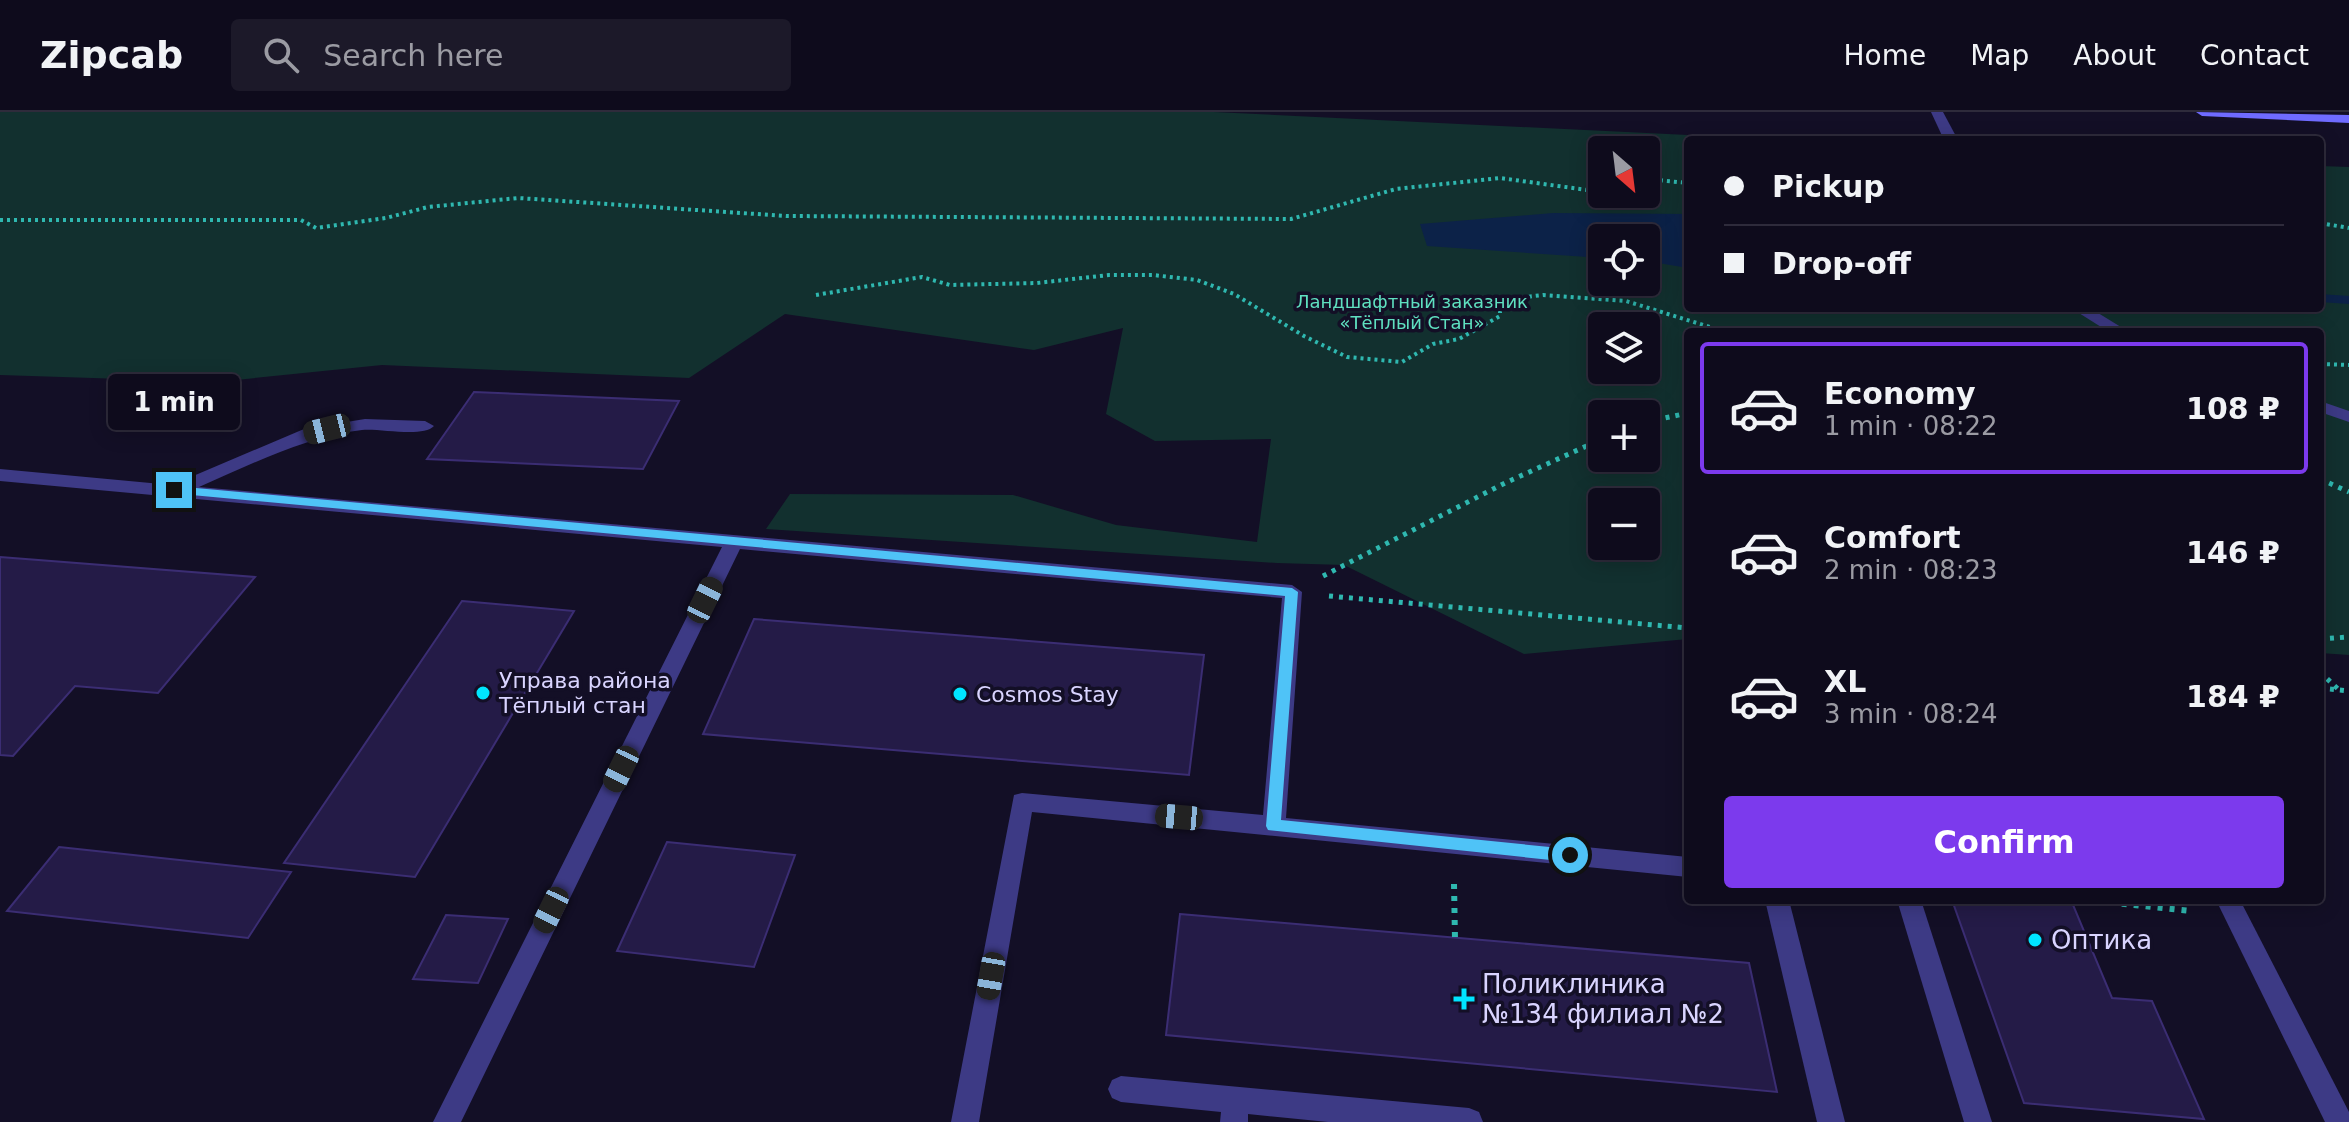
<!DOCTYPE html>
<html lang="en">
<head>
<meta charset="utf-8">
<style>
  body { margin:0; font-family:"DejaVu Sans",sans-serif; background:#1c1929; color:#f1f3f6; height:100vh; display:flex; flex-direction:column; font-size:30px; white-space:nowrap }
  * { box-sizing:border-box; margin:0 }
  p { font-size:26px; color:#9b9ba3 }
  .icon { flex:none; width:44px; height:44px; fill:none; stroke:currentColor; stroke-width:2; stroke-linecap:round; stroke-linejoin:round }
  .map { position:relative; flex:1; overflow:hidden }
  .sheet { position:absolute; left:1684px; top:216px; width:640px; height:576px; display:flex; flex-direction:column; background:#0e0b1c; border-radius:8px; box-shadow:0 4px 20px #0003,0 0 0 2px #2e2b3b }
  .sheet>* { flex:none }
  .guide { position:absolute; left:1684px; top:24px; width:640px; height:176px; border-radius:8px; box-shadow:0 4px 20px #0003,0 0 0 2px #2e2b3b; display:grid; align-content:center; height:176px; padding:0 40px; background:#0e0b1c }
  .needle { width:52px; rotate:152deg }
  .controls { position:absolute; left:1588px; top:24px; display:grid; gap:16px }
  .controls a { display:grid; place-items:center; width:72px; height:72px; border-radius:8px; background:#0e0b1c; box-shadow:0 4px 20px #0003,0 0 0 2px #2e2b3b; font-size:40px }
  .end { position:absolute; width:36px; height:36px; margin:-18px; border:10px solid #4fc3f7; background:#111; box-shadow:0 0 0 4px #111 }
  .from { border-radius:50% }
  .bubble { position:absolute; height:56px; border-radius:8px; background:#0e0b1c; box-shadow:0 4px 20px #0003,0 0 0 2px #2e2b3b; font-size:26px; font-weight:700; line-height:56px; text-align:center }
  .car { position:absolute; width:24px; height:48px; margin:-24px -12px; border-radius:10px; box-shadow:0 0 6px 2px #0007; background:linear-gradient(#222 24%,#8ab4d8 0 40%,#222 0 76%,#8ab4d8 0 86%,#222 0) }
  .guide b { display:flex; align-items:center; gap:28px; height:76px; font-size:30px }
  .guide b+b { border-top:2px solid #2e2b3b }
  .guide i { width:20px; height:20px; background:#f1f3f6 }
  ul { padding:14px 0 0; list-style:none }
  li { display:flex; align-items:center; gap:24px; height:132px; margin:0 16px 12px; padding:0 24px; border:4px solid transparent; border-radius:8px }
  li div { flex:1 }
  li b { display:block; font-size:30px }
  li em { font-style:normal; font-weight:700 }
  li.on { border-color:#7c3aed }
  li>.icon { width:72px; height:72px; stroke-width:1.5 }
  .button { display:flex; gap:16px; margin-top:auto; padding:16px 40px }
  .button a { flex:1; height:92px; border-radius:8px; background:#7c3aed; color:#fff; font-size:32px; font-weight:700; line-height:92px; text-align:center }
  header { display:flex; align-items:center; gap:48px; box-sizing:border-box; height:112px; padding:0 40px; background:#0e0b1c; border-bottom:2px solid #2e2b3b }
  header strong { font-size:38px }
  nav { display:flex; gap:44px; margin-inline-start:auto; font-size:28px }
  .search { width:560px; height:72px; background:#1c1929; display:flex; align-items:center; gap:20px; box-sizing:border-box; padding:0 28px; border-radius:8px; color:#9b9ba3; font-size:30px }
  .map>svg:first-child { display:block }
  .green { fill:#12302f; fill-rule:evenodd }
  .water { fill:#0c2248 }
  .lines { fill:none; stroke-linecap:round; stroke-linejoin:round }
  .stream { fill:#0c2248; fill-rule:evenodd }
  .building { fill:#241b47; stroke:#3b2d73; stroke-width:2 }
  .path-far2 { stroke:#2fb8b0; stroke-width:4; stroke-dasharray:3 4; stroke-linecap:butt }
  .path-far1 { stroke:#2fb8b0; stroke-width:5; stroke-dasharray:4 6; stroke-linecap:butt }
  .path { stroke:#2fb8b0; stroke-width:6; stroke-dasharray:5 7; stroke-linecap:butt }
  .lane { fill:#3d3a85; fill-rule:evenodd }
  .street { fill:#3d3a85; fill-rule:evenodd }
  .secondary { fill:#6f6bff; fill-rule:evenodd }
  .route { fill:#4fc3f7 }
  .poi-dot { fill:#00e5ff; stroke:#130f26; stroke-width:3 }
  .labels { text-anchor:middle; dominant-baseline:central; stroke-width:7; stroke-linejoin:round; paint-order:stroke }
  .far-park-label { font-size:18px; fill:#5fe0c0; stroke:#130f26 }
  .poi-label { font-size:22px; fill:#d9d4ff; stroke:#130f26; text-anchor:start }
  .near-poi-label { font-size:26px; fill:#d9d4ff; stroke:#130f26; text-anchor:start }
</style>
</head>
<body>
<header>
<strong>Zipcab</strong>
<div class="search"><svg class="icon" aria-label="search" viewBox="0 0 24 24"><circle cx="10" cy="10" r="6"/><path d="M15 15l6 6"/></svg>Search here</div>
<nav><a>Home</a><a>Map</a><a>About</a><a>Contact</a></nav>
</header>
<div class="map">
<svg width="2349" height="1010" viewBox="0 0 2349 1010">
  <rect width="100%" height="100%" fill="#130f26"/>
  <path class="green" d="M 0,0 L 1214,0 L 1791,28 L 1688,28 L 1688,196 L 2320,196 L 2320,54 L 2349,55 L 2349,543 L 2320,541 L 2320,220 L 1688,220 L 1688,527 L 1524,542 L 1344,453 L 1277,451 L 766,417 L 790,382 L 1013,383 L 1116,413 L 1257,430 L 1271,327 L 1155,329 L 1106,302 L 1123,216 L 1034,238 L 785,202 L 689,266 L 382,253 L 216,270 L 0,263 ZM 1602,38 L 1646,38 L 1646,82 L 1602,82 ZM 1602,126 L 1646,126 L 1646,170 L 1602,170 ZM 1602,214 L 1646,214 L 1646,258 L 1602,258 ZM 1602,302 L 1646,302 L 1646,346 L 1602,346 ZM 1602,390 L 1646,390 L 1646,434 L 1602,434 Z"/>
  <polygon class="water" points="1553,101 1688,102 1688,156 1646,149 1646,126 1602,126 1602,146 1427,134 1420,112"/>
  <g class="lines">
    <polygon class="stream" points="2320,182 2349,184 2349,192 2320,190"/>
  </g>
  <g class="building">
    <polygon points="474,280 679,289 643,357 427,347"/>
    <polygon points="0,445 255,465 158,581 75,574 13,644 0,643"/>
    <polygon points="462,489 574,499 415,765 284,751"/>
    <polygon points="754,507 1204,543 1189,663 703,622"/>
    <polygon points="667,730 795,743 754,855 617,839"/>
    <polygon points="59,735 291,760 248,826 7,799"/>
    <polygon points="1952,788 2071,788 2112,886 2152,889 2204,1007 2024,991"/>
    <polygon points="1180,802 1749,851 1777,980 1166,923"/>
    <polygon points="446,803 508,807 478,871 413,867"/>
  </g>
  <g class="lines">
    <g class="path-far2">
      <polyline points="1646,67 1688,71"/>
      <polyline points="0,108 301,108 316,116 386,106 428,95 518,86 786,104 1291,107 1396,77 1500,66 1587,78 1602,72"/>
      <polyline points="2320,111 2349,116"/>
      <polyline points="816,183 922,165 950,173 1037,171 1109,163 1153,163 1197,168 1234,182 1304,224 1347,245 1402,250 1433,232 1459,227 1500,204 1500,188 1543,183 1626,189 1726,220"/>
      <polyline points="2320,252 2349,253"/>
    </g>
    <g class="path-far1">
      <polyline points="1646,310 1688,301"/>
      <polyline points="2320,367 2349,380"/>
      <polyline points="1323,464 1505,371 1602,327"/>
      <polyline points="1329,484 1688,516"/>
      <polyline points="2320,527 2349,525"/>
      <polyline points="2320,560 2339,578"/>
      <polyline points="2320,576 2349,579"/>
    </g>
    <g class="path">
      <polyline points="1454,772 1455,827"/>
      <polyline points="2086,788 2192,799"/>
    </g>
    <g class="lane">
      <path d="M 365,307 L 425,309 L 434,314 C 423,326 379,316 362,318 C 304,325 252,352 199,375 L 1292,473 L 1302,480 L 1286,706 L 1688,745 L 1688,765 L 1032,700 L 979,1010 L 951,1010 L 1014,683 L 1022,681 L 1263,703 L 1282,486 L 740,437 L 461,1010 L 433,1010 L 722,435 L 0,369 L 0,357 L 172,373 L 304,317 Z"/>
      <polygon points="1765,788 1789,788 1845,1010 1817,1010"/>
      <polygon points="1897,788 1921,788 1992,1010 1964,1010"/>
      <polygon points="2216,788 2240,788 2349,1000 2349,1010 2325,1010"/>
      <polygon points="1121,964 1469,996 1479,1000 1483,1010 1328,1010 1248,1002 1248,1010 1220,1010 1221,1000 1121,990 1112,986 1108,977 1112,968"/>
    </g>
    <g class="street">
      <polygon points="1931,0 1943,0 1958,28 1944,28"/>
      <polygon points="2071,196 2090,196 2129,220 2109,220"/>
      <polygon points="2320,289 2349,299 2349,310 2320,300"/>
    </g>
    <polygon class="secondary" points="2196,0 2349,3 2349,11 2202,4"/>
  </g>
  <polygon class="route" points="174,374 1292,476 1298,480 1281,708 1570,737 1578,743 1570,750 1268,718 1266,714 1285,484 170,381 168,378"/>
  <g class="poi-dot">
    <circle cx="483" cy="581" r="8"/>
    <circle cx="960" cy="582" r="8"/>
    <circle cx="2035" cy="828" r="8"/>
    <path d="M1460 875h8v8h8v8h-8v8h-8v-8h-8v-8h8z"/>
  </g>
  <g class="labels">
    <g class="far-park-label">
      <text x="1412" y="189">Ландшафтный заказник<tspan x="1412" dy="21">«Тёплый Стан»</tspan></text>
    </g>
    <g class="poi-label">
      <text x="499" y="568">Управа района<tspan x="499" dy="25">Тёплый стан</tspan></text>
      <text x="976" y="582">Cosmos Stay</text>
    </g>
    <g class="near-poi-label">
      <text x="2051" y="828">Оптика</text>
      <text x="1482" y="872">Поликлиника<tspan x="1482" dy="30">№134 филиал №2</tspan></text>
    </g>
  </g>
</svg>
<div class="controls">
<a><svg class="needle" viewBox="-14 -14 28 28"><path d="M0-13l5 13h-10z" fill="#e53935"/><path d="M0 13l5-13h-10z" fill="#9b9ba3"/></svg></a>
<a><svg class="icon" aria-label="locate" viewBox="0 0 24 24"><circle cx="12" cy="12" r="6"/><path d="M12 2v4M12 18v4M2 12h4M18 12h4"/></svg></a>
<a><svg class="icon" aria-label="layers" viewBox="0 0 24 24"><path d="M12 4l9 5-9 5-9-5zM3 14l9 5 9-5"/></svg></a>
<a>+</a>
<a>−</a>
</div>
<i class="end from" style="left:1570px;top:743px"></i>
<i class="end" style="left:174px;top:378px"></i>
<div class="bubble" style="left:108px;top:262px;width:132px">1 min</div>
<i class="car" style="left:327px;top:317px;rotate:256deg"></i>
<i class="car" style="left:705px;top:488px;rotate:26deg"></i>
<i class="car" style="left:621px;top:657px;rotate:206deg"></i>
<i class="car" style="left:1179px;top:705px;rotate:275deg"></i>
<i class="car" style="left:551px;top:798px;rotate:206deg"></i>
<i class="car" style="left:991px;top:864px;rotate:190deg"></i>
<div class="guide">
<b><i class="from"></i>Pickup</b>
<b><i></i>Drop-off</b>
</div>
<section class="sheet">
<ul>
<li class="on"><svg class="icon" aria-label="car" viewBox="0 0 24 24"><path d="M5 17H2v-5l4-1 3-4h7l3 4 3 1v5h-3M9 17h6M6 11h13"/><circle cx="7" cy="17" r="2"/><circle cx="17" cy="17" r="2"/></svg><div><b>Economy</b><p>1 min · 08:22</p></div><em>108 ₽</em></li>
<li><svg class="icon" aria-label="car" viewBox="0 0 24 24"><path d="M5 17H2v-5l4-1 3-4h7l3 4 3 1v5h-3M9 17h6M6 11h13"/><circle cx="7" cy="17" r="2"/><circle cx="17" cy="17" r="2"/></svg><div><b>Comfort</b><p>2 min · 08:23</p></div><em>146 ₽</em></li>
<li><svg class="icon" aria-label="car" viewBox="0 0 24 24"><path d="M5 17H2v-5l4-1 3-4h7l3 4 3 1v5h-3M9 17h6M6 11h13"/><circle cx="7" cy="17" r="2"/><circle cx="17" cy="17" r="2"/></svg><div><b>XL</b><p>3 min · 08:24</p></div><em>184 ₽</em></li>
</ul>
<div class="button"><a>Confirm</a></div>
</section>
</div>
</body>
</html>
